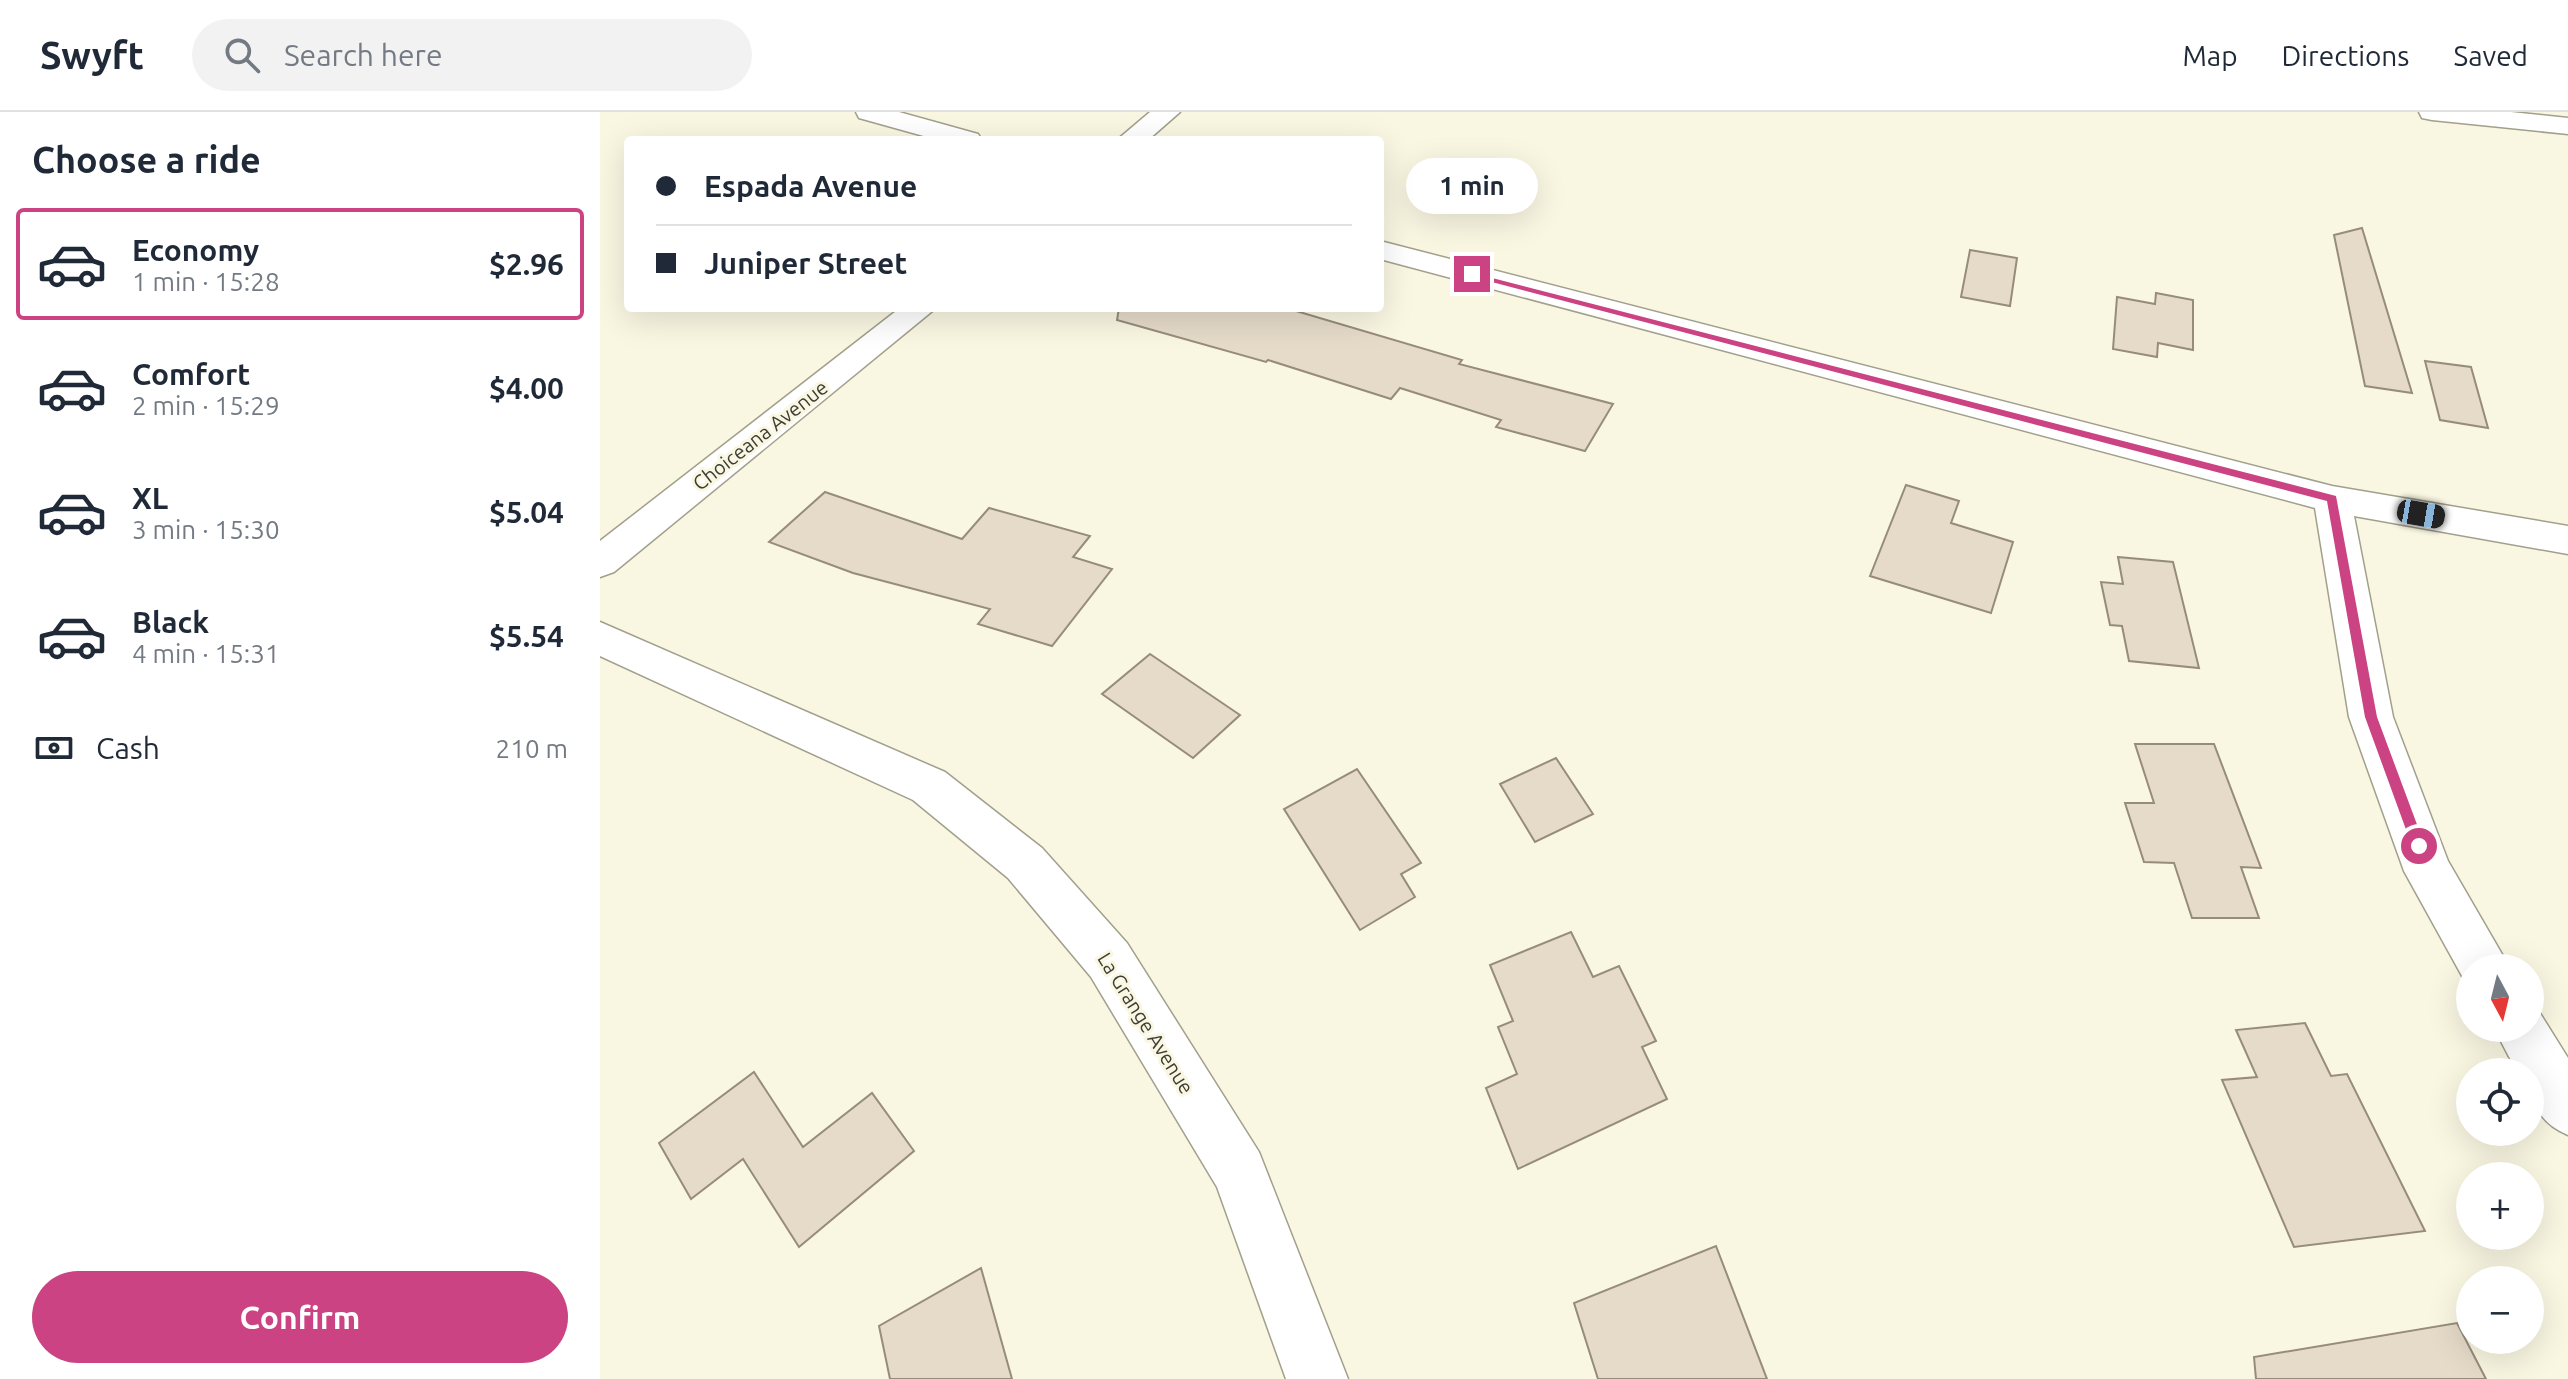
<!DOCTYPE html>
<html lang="en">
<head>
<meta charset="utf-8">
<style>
  body { margin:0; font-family:Ubuntu,sans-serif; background:#f2f2f3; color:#1f2937; height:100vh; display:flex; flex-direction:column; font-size:30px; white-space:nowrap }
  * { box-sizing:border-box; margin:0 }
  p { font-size:26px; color:#747a83 }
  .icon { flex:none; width:44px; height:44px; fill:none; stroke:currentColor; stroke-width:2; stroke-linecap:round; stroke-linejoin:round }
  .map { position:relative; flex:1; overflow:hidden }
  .panel { display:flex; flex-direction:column; background:#fff; width:600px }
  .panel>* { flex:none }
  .guide { position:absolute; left:24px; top:24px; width:760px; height:176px; border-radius:8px; box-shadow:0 8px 32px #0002; display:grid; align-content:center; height:176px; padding:0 32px; background:#fff }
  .needle { width:52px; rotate:173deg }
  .tools { position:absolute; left:1856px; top:842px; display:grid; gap:16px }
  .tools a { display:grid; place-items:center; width:88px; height:88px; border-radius:50%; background:#fff; box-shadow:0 8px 32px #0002; font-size:40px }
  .end { position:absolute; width:36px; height:36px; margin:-18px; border:10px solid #cb4382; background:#fff; box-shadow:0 0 0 4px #fff }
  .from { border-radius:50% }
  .bubble { position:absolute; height:56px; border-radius:28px; background:#fff; box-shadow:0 8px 32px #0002; font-size:26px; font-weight:600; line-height:56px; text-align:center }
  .car { position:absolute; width:24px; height:48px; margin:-24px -12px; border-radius:10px; box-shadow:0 0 6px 2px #0007; background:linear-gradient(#222 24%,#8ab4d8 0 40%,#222 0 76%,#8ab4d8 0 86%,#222 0) }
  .guide b { display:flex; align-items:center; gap:28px; height:76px; font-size:30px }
  .guide b+b { border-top:2px solid #e0e1e3 }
  .guide i { width:20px; height:20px; background:#1f2937 }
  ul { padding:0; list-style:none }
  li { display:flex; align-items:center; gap:24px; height:112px; margin:0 16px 12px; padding:0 16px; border:4px solid transparent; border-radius:8px }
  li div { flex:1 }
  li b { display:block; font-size:30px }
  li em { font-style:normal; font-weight:600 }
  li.on { border-color:#cb4382 }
  li>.icon { width:72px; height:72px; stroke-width:1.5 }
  h2 { padding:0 32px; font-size:36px; line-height:96px }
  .pay { display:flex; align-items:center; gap:20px; height:88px; padding:0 32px; font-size:30px }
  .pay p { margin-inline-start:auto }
  .button { display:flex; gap:16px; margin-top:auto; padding:16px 32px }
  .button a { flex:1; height:92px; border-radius:48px; background:#cb4382; color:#fff; font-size:32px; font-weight:600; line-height:92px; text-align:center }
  header { display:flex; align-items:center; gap:48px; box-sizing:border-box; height:112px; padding:0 40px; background:#fff; border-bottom:2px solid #e0e1e3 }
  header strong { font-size:38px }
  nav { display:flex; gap:44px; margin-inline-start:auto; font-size:28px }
  .search { width:560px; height:72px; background:#f2f2f3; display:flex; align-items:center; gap:20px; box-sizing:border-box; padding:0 28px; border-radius:44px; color:#747a83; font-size:30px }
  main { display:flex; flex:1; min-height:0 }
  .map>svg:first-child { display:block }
  .building { fill:#e6dbc9; stroke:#978c7c; stroke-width:2 }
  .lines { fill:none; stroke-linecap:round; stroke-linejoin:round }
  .minor-casing { stroke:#a29f8c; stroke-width:3 }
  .tertiary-casing { stroke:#a29f8c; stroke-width:3 }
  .minor { fill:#fff; fill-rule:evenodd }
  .tertiary { fill:#fff; fill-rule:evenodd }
  .route { fill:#cb4382 }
  .labels { text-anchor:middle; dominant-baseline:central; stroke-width:6; stroke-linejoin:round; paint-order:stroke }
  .street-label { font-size:20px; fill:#3e3d35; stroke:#f9f7e2 }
</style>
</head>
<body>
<header>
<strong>Swyft</strong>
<div class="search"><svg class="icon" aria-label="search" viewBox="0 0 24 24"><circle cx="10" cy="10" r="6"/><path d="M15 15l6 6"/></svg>Search here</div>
<nav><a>Map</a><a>Directions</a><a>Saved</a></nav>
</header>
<main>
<section class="panel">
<h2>Choose a ride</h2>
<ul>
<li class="on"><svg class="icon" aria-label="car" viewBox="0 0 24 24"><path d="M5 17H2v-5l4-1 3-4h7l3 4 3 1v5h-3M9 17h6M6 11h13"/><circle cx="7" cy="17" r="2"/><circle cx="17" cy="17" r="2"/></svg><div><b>Economy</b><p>1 min · 15:28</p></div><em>$2.96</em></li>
<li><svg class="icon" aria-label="car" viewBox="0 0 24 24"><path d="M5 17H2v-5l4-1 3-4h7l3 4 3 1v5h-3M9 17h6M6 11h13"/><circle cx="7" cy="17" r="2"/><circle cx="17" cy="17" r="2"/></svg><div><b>Comfort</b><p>2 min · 15:29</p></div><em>$4.00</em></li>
<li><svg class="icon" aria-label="car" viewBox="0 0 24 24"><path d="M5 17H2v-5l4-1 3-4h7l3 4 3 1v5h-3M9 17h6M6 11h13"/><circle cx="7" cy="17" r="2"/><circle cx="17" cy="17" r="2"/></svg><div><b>XL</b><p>3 min · 15:30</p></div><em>$5.04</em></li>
<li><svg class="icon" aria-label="car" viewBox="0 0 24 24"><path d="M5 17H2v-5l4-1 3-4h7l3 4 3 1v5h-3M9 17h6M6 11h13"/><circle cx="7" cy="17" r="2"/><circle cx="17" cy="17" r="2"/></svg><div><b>Black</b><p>4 min · 15:31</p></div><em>$5.54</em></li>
</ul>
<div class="pay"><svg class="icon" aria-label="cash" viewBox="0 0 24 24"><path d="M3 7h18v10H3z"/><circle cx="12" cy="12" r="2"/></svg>Cash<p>210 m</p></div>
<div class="button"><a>Confirm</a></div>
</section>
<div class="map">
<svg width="1968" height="1267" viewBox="0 0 1968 1267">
  <rect width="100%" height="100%" fill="#f9f7e2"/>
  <g class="building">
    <polygon points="1762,116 1812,281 1765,274 1734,123"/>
    <polygon points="1370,138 1417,146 1410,194 1361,185"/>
    <polygon points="1556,181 1593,188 1593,238 1558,231 1557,245 1513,237 1517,185 1555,192"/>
    <polygon points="519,196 686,196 862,248 859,252 1013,292 985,339 896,315 901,308 800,276 791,287 668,248 666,250 517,208"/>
    <polygon points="1825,249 1871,255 1888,316 1840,308"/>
    <polygon points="1306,373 1359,389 1351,411 1413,430 1391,501 1270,464"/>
    <polygon points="225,380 362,427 389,396 490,424 473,445 512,457 452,534 378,512 390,497 253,461 169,430"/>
    <polygon points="1518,445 1573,450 1599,556 1529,549 1522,514 1510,513 1501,470 1523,472"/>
    <polygon points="550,542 640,603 593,646 502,582"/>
    <polygon points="1535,632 1614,632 1661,756 1641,755 1659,806 1592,806 1574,751 1544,750 1525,691 1554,691"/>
    <polygon points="956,646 993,702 935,730 900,672"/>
    <polygon points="757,657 821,751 801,762 815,785 760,818 684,697"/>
    <polygon points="971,820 993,865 1019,854 1056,929 1042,935 1067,987 918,1057 886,976 917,962 898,915 913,909 890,853"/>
    <polygon points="1705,911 1731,964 1747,962 1825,1119 1694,1135 1622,968 1657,965 1636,918"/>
    <polygon points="154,960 203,1035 272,981 314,1039 199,1135 143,1047 91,1087 59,1031"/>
    <polygon points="1116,1134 1167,1267 998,1267 974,1191"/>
    <polygon points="381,1156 412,1267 290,1267 279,1214"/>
    <polygon points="1857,1211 1886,1267 1656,1267 1654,1245"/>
  </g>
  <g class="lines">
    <defs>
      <g id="minor">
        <polygon points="256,0 299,0 378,22 382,28 338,28 259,6"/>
        <polygon points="1819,0 1911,0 1968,6 1968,22 1832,8 1822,6"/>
        <polygon points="780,129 1732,374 1968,414 1968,442 1754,404 1793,605 1848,749 1910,856 1870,856 1870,874 1867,873 1804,759 1749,605 1715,396 780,147"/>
        <polygon points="0,510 345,660 442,736 527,831 659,1040 748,1267 686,1267 617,1075 491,865 408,766 313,688 0,544"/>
        <path d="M 1930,895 L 1938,898 L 1968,946 L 1968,1023 C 1939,1011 1930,990 1930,960 L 1917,960 L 1894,916 L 1930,916 Z"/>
      </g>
      <g id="tertiary">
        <polygon points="550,0 580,0 548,28 517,28"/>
        <polygon points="300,196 336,196 14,460 0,465 0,429"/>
      </g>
    </defs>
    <use href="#minor" class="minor-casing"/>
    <use href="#tertiary" class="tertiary-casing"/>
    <use href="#minor" class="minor"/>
    <use href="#tertiary" class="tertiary"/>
  </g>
  <polygon class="route" points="869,160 1736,384 1777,605 1825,734 1823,738 1814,738 1812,734 1765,605 1727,389 869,164"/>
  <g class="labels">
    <g class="street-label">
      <text transform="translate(160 323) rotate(-38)">Choiceana Avenue</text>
      <text transform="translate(546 911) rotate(58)">La Grange Avenue</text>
    </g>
  </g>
</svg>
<div class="tools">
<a><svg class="needle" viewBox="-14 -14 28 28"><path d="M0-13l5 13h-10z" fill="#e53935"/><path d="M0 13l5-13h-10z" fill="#747a83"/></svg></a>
<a><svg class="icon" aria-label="locate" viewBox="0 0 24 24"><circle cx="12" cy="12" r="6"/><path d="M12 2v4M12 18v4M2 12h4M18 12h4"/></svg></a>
<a>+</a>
<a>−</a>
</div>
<i class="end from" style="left:1819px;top:734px"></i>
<i class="end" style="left:872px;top:162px"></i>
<div class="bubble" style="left:806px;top:46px;width:132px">1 min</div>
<i class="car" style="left:1821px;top:402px;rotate:100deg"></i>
<div class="guide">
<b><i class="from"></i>Espada Avenue</b>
<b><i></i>Juniper Street</b>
</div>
</div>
</main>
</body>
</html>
